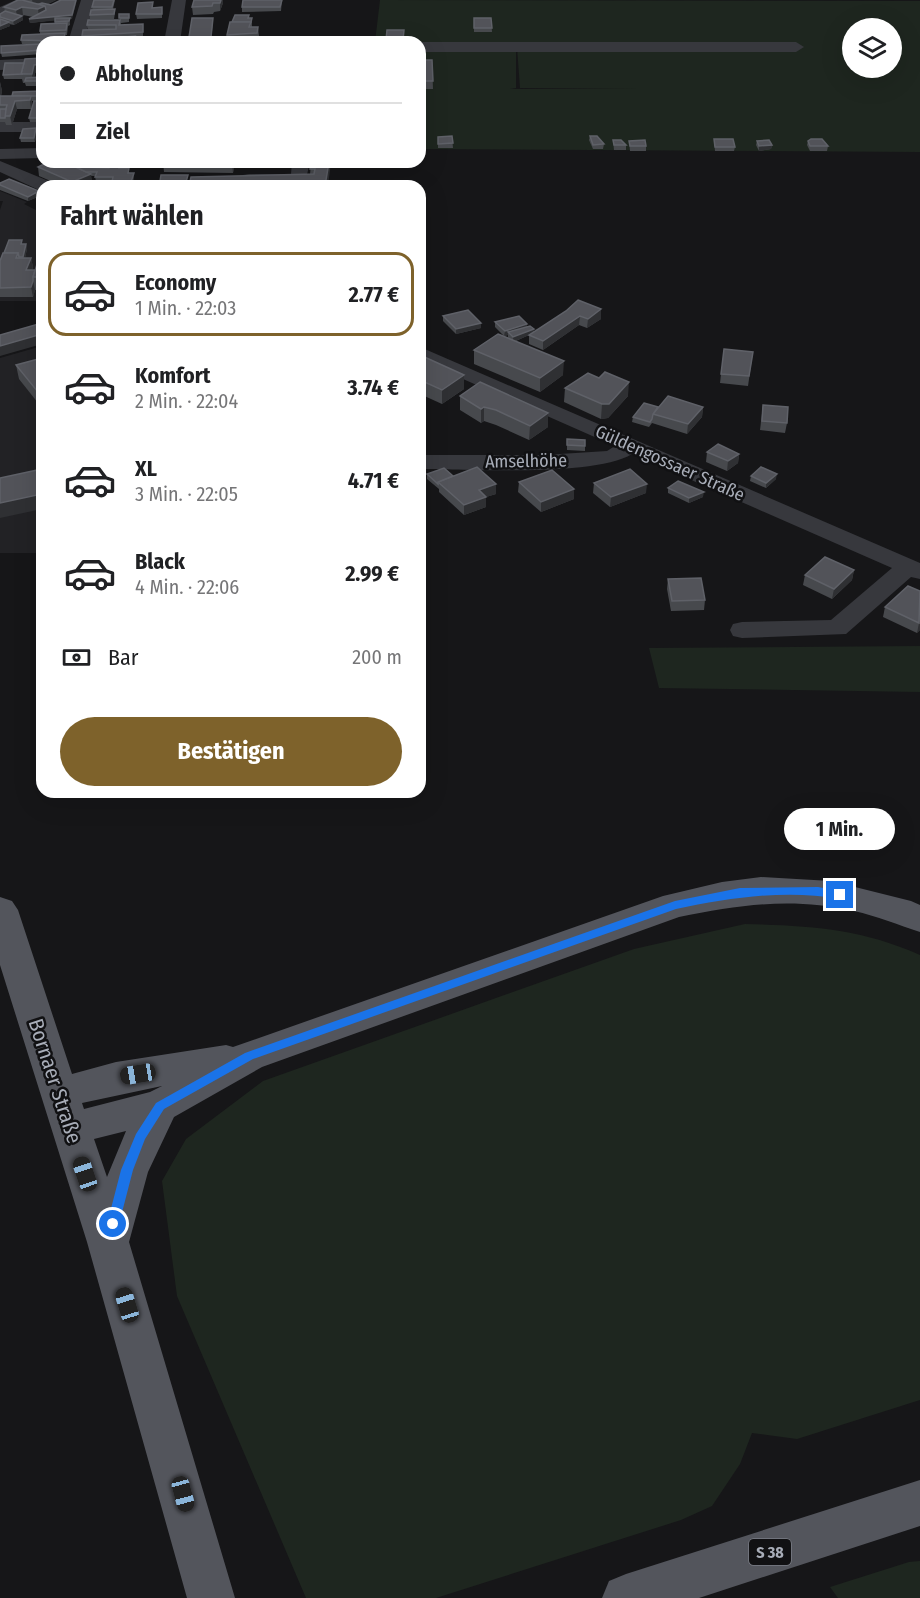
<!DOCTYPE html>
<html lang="de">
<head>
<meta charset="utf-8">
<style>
  body { margin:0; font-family:"Fira Sans Condensed",sans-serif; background:#f6f6f6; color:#202124; height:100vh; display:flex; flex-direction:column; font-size:22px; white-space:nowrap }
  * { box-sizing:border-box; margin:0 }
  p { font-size:20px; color:#757577 }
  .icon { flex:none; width:33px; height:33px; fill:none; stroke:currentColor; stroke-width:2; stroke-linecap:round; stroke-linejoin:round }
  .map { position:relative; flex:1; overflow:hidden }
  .details { position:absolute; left:36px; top:180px; width:390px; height:618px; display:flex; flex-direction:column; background:#fff; border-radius:18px; box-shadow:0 6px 24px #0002 }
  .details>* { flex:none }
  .banner { position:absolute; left:36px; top:36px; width:390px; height:132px; border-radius:18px; box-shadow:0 6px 24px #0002; display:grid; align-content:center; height:132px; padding:0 24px; background:#fff }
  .tools { position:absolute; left:842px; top:18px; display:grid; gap:12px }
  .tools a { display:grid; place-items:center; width:60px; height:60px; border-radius:50%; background:#fff; box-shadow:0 6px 24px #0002; font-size:30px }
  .end { position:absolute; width:27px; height:27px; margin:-14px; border:8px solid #1a73e8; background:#fff; box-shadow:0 0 0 3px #fff }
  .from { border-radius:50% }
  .bubble { position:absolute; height:42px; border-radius:21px; background:#fff; box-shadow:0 6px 24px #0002; font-size:20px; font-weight:700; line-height:42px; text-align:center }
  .car { position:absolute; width:18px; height:36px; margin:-18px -9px; border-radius:8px; box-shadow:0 0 4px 2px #0007; background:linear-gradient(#222 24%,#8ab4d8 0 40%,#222 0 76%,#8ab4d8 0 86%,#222 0) }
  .banner b { display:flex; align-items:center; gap:21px; height:57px; font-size:22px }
  .banner b+b { border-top:2px solid #e0e0e0 }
  .banner i { width:15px; height:15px; background:#202124 }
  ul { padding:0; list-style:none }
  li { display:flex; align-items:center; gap:18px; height:84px; margin:0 12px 9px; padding:0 12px; border:3px solid transparent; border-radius:18px }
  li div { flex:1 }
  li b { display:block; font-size:22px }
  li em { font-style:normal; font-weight:700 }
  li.active { border-color:#7e622b }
  li>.icon { width:54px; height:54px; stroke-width:1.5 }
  h2 { padding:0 24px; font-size:27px; line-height:72px }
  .pay { display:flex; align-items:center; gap:15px; height:66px; padding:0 24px; font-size:22px }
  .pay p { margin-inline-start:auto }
  .cta { display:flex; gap:12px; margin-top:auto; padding:12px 24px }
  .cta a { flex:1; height:69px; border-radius:36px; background:#7e622b; color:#fff; font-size:24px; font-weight:700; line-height:69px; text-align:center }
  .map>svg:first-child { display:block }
  .built { fill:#222225 }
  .green { fill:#1e261f; fill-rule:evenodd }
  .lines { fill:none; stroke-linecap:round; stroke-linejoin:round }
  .minor { fill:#37383d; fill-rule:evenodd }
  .major { fill:#53555c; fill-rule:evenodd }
  .wall { fill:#47494d }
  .shaded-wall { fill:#2f3033 }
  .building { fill:#525359; stroke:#5f6168; stroke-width:1.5 }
  .route { fill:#1a73e8 }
  .labels { text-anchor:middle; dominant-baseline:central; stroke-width:5; stroke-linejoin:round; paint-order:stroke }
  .shield { fill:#111113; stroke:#7b7e86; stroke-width:1.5 }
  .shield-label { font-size:16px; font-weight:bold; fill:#a8adb8 }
  .street-label { font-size:18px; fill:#a8adb8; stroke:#111113 }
  .near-street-label { font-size:21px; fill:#a8adb8; stroke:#111113 }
</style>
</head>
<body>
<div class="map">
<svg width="920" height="1598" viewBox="0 0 920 1598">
  <rect width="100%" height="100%" fill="#161618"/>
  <g class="built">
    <polygon points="0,191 27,202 24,204 42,213 42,301 0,301 0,210 3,201 0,201"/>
    <polygon points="42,346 42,553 0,553 0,358"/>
  </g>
  <g class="green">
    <path d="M 380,0 L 920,1 L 920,152 L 420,149 L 420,48 L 516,49 L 516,88 L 510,89 L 636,89 L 520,88 L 517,47 L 375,42 ZM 852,28 L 891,28 L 891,68 L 852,68 Z"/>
    <polygon points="920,646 920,692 659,688 649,648"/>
    <path d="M 745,924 C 810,926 859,928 920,955 L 920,1400 L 797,1439 L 752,1433 L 740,1464 L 712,1506 L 681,1520 L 436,1598 L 306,1598 L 177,1296 L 162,1181 L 186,1139 L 263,1081 L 634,949 Z"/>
    <polygon points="920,1561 920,1598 838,1598 830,1587 909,1562"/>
  </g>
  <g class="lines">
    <g class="minor">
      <polygon points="16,0 35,0 0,18 0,7"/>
      <polygon points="81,0 95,0 84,42 68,42"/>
      <polygon points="172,0 186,0 180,42 164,42"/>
      <polygon points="420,42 796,42 804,47 796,52 420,52"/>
      <polygon points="42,58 42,68 0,70 0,60"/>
      <rect x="0" y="122" width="42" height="10"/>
      <polygon points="42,148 42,158 0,159 0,149"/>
      <polygon points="0,161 51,182 54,186 42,186 42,191 39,190 0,172"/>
      <polygon points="292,162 310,162 305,183 238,186 243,175 249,174 291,174"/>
      <path d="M 420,347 L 920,563 L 920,579 L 911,577 L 846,634 L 742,638 L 733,636 L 730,630 L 733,624 L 742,622 L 831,620 L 892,568 L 632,454 C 595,477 468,469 420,469 L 420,455 L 544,455 L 607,451 L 615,446 L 420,360 Z"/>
    </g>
    <g class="major">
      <path d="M 761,877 L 831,881 L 911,901 L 920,905 L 920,932 C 898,925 877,916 854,911 C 791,897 740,905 679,917 L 262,1067 L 174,1117 L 148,1172 L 129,1242 L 235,1598 L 187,1598 L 87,1242 L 0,965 L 0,897 L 12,901 L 18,910 L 72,1074 L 116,1062 L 226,1045 L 233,1047 L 663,896 L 722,882 ZM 162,1086 L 150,1092 L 84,1109 L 82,1103 ZM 126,1131 L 107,1177 L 94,1139 Z"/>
      <polygon points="920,1480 920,1526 699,1598 602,1598 609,1581 626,1574"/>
    </g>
  </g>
  <g class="wall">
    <polygon points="18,0 56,0 48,4 72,19 70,19 70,25 68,26 67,35 65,35 65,42 42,42 42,54 2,57 1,53 38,44 22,44 21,40 40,34 40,31 55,24 55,20 30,23 29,19 33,17 23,15 22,16 23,20 14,25 9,24 10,26 0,30 0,14 5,11 4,7"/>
    <polygon points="94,0 115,0 113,9 115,13 114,19 90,19 90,15 92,10"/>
    <polygon points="194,0 223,0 223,3 220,11 214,12 213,14 193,15 192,7"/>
    <polygon points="282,0 281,11 242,12 242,7"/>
    <polygon points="162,7 162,18 137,19 136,14"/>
    <polygon points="119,14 129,14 129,22 121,23 121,25 143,24 143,36 135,37 135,42 80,42 110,39 83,41 82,36 116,29 88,30 87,25 120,20"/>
    <polygon points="249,15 249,18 252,18 252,27 258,27 259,36 258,41 227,42 227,35 232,22"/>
    <polygon points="474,18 491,18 492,32 474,32"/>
    <polygon points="213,22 211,41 190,41 189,37"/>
    <polygon points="387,30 404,30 404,42 386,42"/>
    <polygon points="42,58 42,73 35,73 34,78 39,77 40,81 39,86 26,86 25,83 23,83 22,79 4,79 3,75 24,63"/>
    <polygon points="420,60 432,60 433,89 420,89"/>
    <polygon points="0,82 2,91 1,96 12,96 42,91 42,122 30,122 29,118 34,101 32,101 32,105 31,109 17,109 12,125 6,125 5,122 0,122"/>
    <polygon points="37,133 35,142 21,142 20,138"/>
    <polygon points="452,136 453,148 438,148 438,137"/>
    <polygon points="590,136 604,144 603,149 593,149 589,140"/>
    <polygon points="714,139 735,147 734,151 715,151"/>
    <polygon points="613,140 626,145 626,150 614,150"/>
    <polygon points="629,141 646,146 646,151 630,151"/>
    <polygon points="757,141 772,145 771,149 759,151 756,145"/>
    <polygon points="808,141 828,146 827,151 810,151 807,145"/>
    <polygon points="138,162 158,162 157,164 138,164"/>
    <polygon points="163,162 235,162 233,173 164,172"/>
    <polygon points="311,162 328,186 310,175"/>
    <polygon points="123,164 122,168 130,173 134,173 134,177 132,186 112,186 112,182 96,182 95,176 91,176 92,183 85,186 62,186 39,176 38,167 78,168 109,168"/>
    <polygon points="188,180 186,186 160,185 160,181"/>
    <polygon points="0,183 39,191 40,196 28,201 0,190"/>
    <polygon points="23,244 26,244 27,249 25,258 31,258 33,267 32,270 35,270 42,258 42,290 35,290 33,297 0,297 0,261"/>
    <polygon points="601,309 601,319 587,328 579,325 543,350 529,344 529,335 516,341 563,375 540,392 474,364 474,350 509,339 508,337 508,335 504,336 495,327 495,322 527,324 527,327 534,332"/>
    <polygon points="443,316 481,323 481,328 456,334 443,321"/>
    <polygon points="724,349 753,352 748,386 720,383"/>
    <polygon points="420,355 464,389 442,404 420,394"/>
    <polygon points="42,358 42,408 19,379 16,365"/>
    <polygon points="565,388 628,396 608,418 601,419 564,402"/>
    <polygon points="460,396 548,427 529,440 496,425 484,421 481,423 460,410"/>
    <polygon points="763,405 787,423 785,433 760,430"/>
    <polygon points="658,407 703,407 702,417 687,434 652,423 649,427 632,422 633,417"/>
    <polygon points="567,439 585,440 585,451 567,450"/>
    <polygon points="707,452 739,454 738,463 727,471 706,462"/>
    <polygon points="427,474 453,476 496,484 496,494 486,497 486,507 464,515 439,492 439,489 427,479"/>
    <polygon points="751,476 776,479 766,488 750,481"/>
    <polygon points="519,482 574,499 541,512 518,492"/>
    <polygon points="594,483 646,493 610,507 593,493"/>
    <polygon points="668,488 703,497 689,503 668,493"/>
    <polygon points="854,570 852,580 832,599 803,585 805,575"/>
    <polygon points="668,579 705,600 704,610 671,611 667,589"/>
    <polygon points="920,591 920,630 917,633 883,617 885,607"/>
  </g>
  <g class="shaded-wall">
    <polygon points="32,0 56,0 40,8 34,7"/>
    <polygon points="76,0 77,0 72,19 70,19 70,25 69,19 30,23 29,19"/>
    <polygon points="221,0 223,0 223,3 220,11 220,3"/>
    <polygon points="45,6 47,14 39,17 38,9"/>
    <polygon points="22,7 23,15 17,18 16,10"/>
    <polygon points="22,16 23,20 14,25 13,21"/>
    <polygon points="9,22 10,26 0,30 0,26"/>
    <polygon points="65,33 66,37 65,42 57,42 57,41"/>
    <polygon points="42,64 42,73 35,73 33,83 32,74 34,65"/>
    <polygon points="0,82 2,91 1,97 0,94"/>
    <polygon points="31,96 32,105 31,109 30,100"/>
    <polygon points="15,101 17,109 12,125 10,116"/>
    <polygon points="36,128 37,133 35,142 34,138"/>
    <polygon points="772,145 771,149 759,151 759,146"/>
    <polygon points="232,162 235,162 233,173 232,164"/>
    <polygon points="329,162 331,162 328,186 325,186"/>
    <polygon points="134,173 134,177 131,186 131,182"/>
    <polygon points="91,174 92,183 85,186 73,186 72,182"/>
    <polygon points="39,191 40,196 28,201 28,197"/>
    <polygon points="26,244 27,249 24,262 23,257"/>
    <polygon points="31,258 33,267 28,279 26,270"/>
    <polygon points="33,281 35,290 33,297 31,287"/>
    <polygon points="601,309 601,319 587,328 588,319"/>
    <polygon points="580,316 579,325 543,350 543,341"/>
    <polygon points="481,323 481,328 456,334 456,329"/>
    <polygon points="527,324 527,329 508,332 508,335 504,336 505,331"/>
    <polygon points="534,329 534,333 513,342 513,337"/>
    <polygon points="42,334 42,344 0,356 0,346"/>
    <polygon points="564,361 563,375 540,392 540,378"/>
    <polygon points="464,375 464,389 442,404 442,390"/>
    <polygon points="629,382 628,396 608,418 601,419 602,404"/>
    <polygon points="484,407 484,421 481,423 481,409"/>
    <polygon points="703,407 702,417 687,434 688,424"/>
    <polygon points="548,413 548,427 529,440 530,426"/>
    <polygon points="739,454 738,463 727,471 728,461"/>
    <polygon points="777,474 776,479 766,488 766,483"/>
    <polygon points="496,484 496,494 486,497 486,507 464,515 464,505 479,490"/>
    <polygon points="647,484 646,493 610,507 611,497"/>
    <polygon points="423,487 424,497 420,498 420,488"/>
    <polygon points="574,489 574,499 541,512 541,502"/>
    <polygon points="704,492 703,497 689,503 689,498"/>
    <polygon points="42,494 42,509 0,518 0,503"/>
    <polygon points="854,570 852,580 832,599 834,589"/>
    <polygon points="920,622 920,630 917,633 919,623"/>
  </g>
  <g class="building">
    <polygon points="18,0 22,0 45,6 38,9 22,7 16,10 4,7"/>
    <polygon points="61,0 76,0 72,15 29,19 46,10 45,6 39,4 42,3 51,5"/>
    <polygon points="94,0 114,0 112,7 92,7"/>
    <polygon points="194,0 221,0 220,3 213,3 212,6 192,7"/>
    <polygon points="243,0 282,0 280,7 242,7"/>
    <polygon points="153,2 152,8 162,7 162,14 136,14 138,3"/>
    <polygon points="115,9 114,14 90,15 91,10"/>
    <polygon points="5,11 22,16 13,21 0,17 0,14"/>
    <rect x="119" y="14" width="10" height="4"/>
    <polygon points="235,15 249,15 248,18 252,18 251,22 232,22"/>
    <polygon points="55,18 70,18 69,21 55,22"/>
    <polygon points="192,18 213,18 211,37 189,37"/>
    <polygon points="474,18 491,18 492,28 474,28"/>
    <polygon points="0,19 9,22 0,26"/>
    <polygon points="88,20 120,20 119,25 143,24 143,32 82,36 83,30 116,29 116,25 87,25"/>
    <polygon points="230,22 251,22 249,27 258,27 257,33 227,35"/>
    <polygon points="67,23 66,30 40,31 41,24"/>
    <polygon points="387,30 404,30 403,40 386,40"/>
    <polygon points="65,33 64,38 57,41 21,40 22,35"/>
    <polygon points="135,36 133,39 126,40 126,42 80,42"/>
    <polygon points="42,44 42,50 1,53 1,46"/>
    <polygon points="42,58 42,64 34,65 32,74 21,74 25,59"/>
    <polygon points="420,60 432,60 433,81 420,81"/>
    <polygon points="5,63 24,63 21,74 23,74 3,75"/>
    <polygon points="39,77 38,81 25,81 26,78"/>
    <polygon points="42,91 42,96 12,96 13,92"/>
    <polygon points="0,96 31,96 30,100 15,101 10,116 4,116 7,105 0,105"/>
    <polygon points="34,101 42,101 42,118 29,118"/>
    <polygon points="0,109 6,109 5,118 0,118"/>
    <polygon points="36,128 34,138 20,138 23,129"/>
    <polygon points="452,136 453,143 438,144 438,137"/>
    <polygon points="590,136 597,136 604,144 593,145"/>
    <polygon points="714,139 733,139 735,147 715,147"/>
    <polygon points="811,139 822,139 828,146 810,146 808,141"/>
    <polygon points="613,140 621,140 626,145 614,145"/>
    <polygon points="645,140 646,146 630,146 629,141"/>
    <polygon points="769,140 772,145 759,146 757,141"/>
    <polygon points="48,162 64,162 91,174 72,182 38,167"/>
    <polygon points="111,162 121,162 119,168 129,168 128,173 134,173 131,182 112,182 113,177 95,177 97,172 86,172 78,168 79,167 109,168"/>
    <polygon points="163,162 232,162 232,164 163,163"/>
    <polygon points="311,162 329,162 325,186 189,186 191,177 314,174 315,169 310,169"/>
    <polygon points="161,175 188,175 186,182 160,181"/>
    <polygon points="9,179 39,191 28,197 0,185 0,183"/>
    <polygon points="9,240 22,240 21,244 26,244 23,257 19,257 18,253 4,253"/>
    <polygon points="3,253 18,253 16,258 31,258 26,270 35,270 33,277 33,281 31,287 0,288 0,261"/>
    <polygon points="39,258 42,258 42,277 33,277"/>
    <polygon points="578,300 601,309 588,319 580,316 543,341 529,335 566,311"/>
    <polygon points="468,310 481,323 456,329 443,316"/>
    <polygon points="519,316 527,324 505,331 495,322"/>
    <polygon points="42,323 42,334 0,346 0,335"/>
    <polygon points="530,326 534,329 513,337 508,332"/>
    <polygon points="498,334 564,361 540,378 474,350"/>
    <polygon points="724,349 753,352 749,376 721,374"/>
    <polygon points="420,355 464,375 442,390 420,380"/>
    <polygon points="42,358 42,397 16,365"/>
    <polygon points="605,372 629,382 609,404 602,404 565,388 588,373 599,378"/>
    <polygon points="480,382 548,413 530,426 496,410 484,407 481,409 460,396"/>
    <polygon points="668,396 703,407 688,424 653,414"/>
    <polygon points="644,403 658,407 653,414 652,419 650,422 633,417"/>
    <polygon points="763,405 788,407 787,423 762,421"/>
    <polygon points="567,439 585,440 585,446 567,445"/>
    <polygon points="718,444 739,454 728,461 707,452"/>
    <polygon points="477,467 496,484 479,490 486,497 464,505 438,482"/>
    <polygon points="761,467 777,474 766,483 751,476"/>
    <polygon points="444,468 453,476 438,482 438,484 427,474"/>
    <polygon points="42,469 42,494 0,503 0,478"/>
    <polygon points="630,469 647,484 611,497 594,483"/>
    <polygon points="552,470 574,489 541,502 519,482"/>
    <polygon points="678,481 704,492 689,498 668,488"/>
    <polygon points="825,557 854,570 834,589 805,575"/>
    <polygon points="701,578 705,600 672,601 668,579"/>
    <polygon points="908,586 920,591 919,623 885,607"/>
  </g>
  <path class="route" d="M 818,887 L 840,891 L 845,895 L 840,899 C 785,889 730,898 676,909 L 253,1059 L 164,1109 L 145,1139 L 133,1170 L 119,1224 L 117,1228 L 109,1228 L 107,1224 L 121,1170 L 136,1134 L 156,1103 L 245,1053 L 675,901 L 740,888 Z"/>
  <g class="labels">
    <rect class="shield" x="749" y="1539" width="42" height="26" rx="4.5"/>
    <g class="shield-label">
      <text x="770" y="1552">S 38</text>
    </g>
    <g class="street-label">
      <text transform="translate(526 461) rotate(-1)">Amselhöhe</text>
      <text transform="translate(670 463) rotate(24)">Güldengossaer Straße</text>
    </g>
    <g class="near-street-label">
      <text transform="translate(55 1081) rotate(72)">Bornaer Straße</text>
    </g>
  </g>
</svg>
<div class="tools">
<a><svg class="icon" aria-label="layers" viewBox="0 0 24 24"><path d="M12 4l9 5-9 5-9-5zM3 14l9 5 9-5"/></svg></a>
</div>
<i class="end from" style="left:113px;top:1224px"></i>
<i class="end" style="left:840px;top:895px"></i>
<div class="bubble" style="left:784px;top:808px;width:111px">1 Min.</div>
<i class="car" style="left:138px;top:1074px;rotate:261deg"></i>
<i class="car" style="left:85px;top:1174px;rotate:341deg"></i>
<i class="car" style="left:127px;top:1305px;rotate:343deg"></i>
<i class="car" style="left:183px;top:1494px;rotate:165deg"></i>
<div class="banner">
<b><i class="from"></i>Abholung</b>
<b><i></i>Ziel</b>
</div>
<section class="details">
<h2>Fahrt wählen</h2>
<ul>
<li class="active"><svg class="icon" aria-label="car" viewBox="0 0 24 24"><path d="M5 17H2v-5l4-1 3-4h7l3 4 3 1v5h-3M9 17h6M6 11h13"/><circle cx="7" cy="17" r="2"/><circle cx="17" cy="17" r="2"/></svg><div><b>Economy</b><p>1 Min. · 22:03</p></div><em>2.77 €</em></li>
<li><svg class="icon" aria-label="car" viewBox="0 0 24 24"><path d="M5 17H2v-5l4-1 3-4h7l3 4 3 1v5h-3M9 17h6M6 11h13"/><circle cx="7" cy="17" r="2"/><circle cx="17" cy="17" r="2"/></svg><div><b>Komfort</b><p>2 Min. · 22:04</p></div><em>3.74 €</em></li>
<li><svg class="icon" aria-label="car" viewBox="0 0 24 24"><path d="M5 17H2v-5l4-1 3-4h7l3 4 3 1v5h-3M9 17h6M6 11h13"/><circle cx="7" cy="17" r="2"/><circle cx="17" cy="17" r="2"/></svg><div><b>XL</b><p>3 Min. · 22:05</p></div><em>4.71 €</em></li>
<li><svg class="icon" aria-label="car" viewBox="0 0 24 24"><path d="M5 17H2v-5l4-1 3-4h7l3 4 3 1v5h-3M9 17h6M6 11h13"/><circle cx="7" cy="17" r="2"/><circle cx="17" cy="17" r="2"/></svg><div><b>Black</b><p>4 Min. · 22:06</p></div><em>2.99 €</em></li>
</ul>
<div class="pay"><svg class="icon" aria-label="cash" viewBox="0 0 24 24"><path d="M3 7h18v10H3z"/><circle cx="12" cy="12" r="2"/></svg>Bar<p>200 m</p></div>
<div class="cta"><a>Bestätigen</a></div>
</section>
</div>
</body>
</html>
